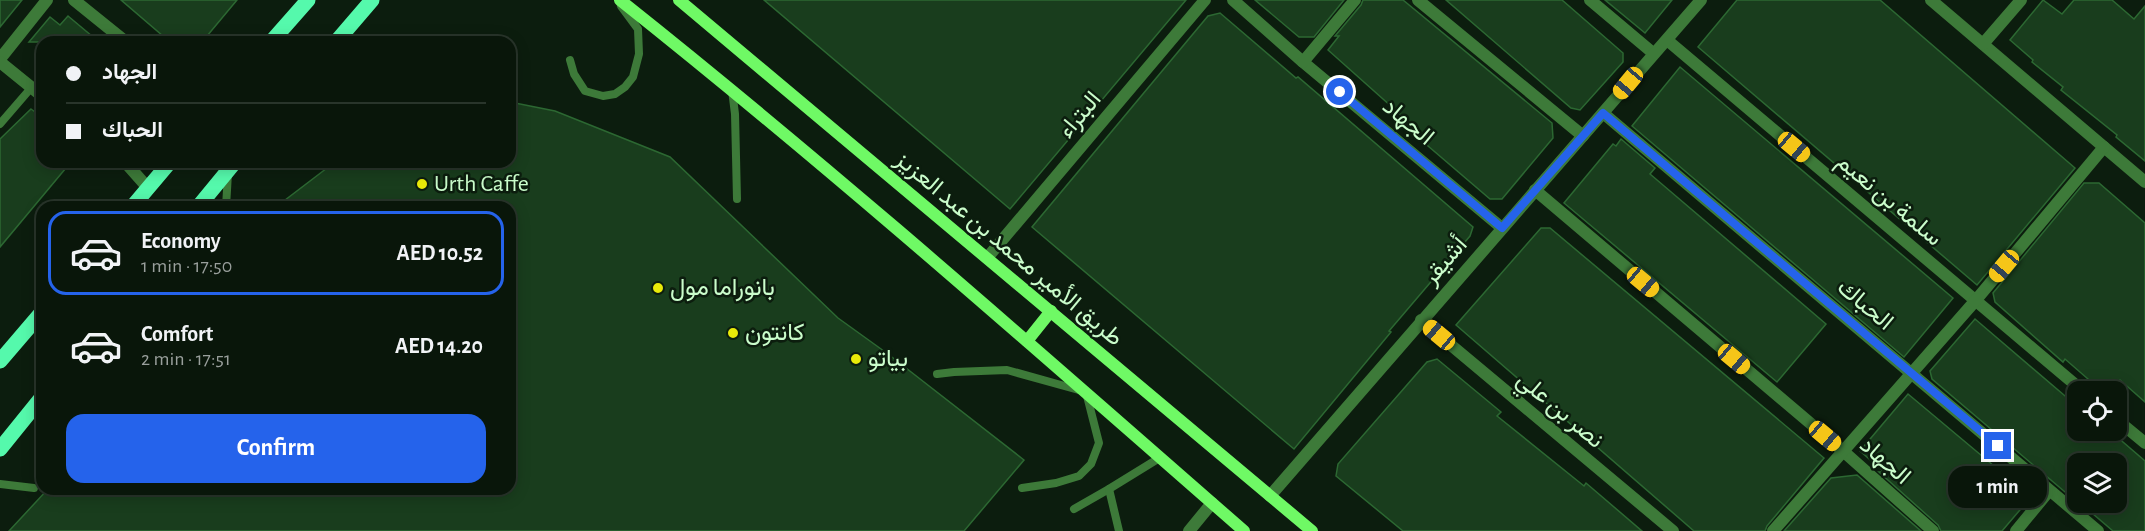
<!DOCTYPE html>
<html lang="en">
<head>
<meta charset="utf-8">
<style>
  body { margin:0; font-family:"Alegreya Sans",Vazirmatn,sans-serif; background:#121f13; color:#f1f3f6; height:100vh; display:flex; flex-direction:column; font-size:22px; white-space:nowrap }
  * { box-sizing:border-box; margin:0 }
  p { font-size:20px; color:#999f9c }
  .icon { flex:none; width:33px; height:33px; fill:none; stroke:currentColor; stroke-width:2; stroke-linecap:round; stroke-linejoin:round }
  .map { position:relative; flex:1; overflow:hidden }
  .drawer { position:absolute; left:36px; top:201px; width:480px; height:294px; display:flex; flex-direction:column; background:#09160a; border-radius:18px; box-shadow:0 3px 15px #0003,0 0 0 2px #29352b }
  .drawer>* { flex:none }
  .guide { position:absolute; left:36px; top:36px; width:480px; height:132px; border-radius:18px; box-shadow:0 3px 15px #0003,0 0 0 2px #29352b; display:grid; align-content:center; height:132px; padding:0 30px; background:#09160a }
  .fabs { position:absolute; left:2067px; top:381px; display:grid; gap:12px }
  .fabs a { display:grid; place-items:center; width:60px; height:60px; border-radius:12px; background:#09160a; box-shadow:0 3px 15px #0003,0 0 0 2px #29352b; font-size:30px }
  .end { position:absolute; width:27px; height:27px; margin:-14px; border:8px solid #2563eb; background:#fff; box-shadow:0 0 0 3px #fff }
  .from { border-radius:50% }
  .bubble { position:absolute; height:42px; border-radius:18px; background:#09160a; box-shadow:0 3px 15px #0003,0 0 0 2px #29352b; font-size:20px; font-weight:700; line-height:42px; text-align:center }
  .car { position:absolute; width:18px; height:36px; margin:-18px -9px; border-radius:8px; box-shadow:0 0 4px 2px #0007; background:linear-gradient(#f5c518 24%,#345 0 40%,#f5c518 0 76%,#345 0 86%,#f5c518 0) }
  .guide b { display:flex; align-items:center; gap:21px; height:57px; font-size:22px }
  .guide b+b { border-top:2px solid #29352b }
  .guide i { width:15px; height:15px; background:#f1f3f6 }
  ul { padding:10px 0 0; list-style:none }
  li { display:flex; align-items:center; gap:18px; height:84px; margin:0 12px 9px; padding:0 18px; border:3px solid transparent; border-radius:18px }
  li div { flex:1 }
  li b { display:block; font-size:22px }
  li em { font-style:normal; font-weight:700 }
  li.active { border-color:#2563eb }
  li>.icon { width:54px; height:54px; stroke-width:1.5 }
  .action { display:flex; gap:12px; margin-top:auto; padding:12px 30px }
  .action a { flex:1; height:69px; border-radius:18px; background:#2563eb; color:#fff; font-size:24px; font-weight:700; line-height:69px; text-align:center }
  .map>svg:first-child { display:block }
  .building { fill:#193d1d; stroke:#2c6832; stroke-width:1.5 }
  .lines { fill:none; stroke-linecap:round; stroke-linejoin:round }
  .lane { stroke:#3d7a39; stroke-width:8 }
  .street { stroke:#3d7a39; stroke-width:12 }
  .secondary { stroke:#6ff965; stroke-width:12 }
  .primary { stroke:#55f9ac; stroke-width:15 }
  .route { stroke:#2563eb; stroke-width:8 }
  .poi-dot { fill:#e9ea09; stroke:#0c1d0e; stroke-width:2 }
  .labels { text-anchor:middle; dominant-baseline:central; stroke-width:5; stroke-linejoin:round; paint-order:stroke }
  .street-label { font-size:24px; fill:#cafdcb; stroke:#0c1d0e }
  .poi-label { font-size:24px; fill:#cafdcb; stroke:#0c1d0e; text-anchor:start }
</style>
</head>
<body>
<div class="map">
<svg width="2145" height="531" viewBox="0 0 2145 531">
  <rect width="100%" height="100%" fill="#0c1d0e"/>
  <g class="building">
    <polygon points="0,0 22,0 0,27"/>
    <polygon points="121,0 237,0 202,42 170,42"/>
    <polygon points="764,0 1186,0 1010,209"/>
    <polygon points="1255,0 1344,0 1314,37 1299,37"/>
    <polygon points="1363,0 1403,0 1552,123 1553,138 1502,199 1490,199 1407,128 1411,124 1328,50 1339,36 1335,36 1361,5"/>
    <polygon points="1446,0 1562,0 1623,53 1623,62 1580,110 1571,108"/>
    <polygon points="1605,0 1672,0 1645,33"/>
    <polygon points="1737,0 1880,0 2075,168 1977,285 1698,47"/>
    <polygon points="2043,0 2062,14 2074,0 2112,0 2134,19 2145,6 2145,161 2116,137 2117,135 2061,90 2063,87 2032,62 2033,60 2010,40"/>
    <polygon points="1220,13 1296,78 1298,77 1473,227 1470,236 1389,331 1391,332 1294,449 1032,227 1208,16"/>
    <polygon points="68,16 99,42 29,42 50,17 60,25"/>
    <polygon points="1680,67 1953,298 1904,357 1632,126"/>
    <polygon points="510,102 555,111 670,157 838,318 888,354 1024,460 964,531 9,531 48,489 510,489 510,207 276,207 335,162 510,162"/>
    <polygon points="31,109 42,117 42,162 71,162 0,247 0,139"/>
    <polygon points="1621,139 1655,168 1650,174 1826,324 1777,382 1564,203 1613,144 1616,146"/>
    <polygon points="2084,183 2099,183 2145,223 2145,402 2120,380 2111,392 2103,392 2065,359 2063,362 1995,302 1993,293"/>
    <polygon points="1541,228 1550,228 1824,458 1767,526 1765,531 1694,531 1456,325"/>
    <polygon points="1975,319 2078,407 2078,430 2109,430 2145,461 2145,531 2113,531 2079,502 2116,502 2116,464 2078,464 2078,503 1932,379 1930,371"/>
    <polygon points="1437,359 1501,412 1497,416 1584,486 1586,483 1642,531 1403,531 1336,476 1338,464 1427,362"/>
    <polygon points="1908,394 2031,497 2002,531 1941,531 1938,525 1879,472 1884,472 1860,451"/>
    <polygon points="1857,475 1921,531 1784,531 1831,478"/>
  </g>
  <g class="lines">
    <g class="lane">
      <polyline points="570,60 574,74 585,91 603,96 615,94 625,87 633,77 639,54 638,29 621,6"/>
      <polyline points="732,90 735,114 737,199"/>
      <polyline points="0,124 31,88"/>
      <polyline points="226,207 228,173"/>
      <polyline points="937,374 954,372 1007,370 1086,392 1099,443 1091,464 1079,476 1056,483 1022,488"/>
      <polyline points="0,484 34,488"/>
      <polyline points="1074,509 1109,489"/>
      <polyline points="1119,531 1109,489 1161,457"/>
    </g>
    <g class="street">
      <polyline points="74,0 126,42"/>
      <polyline points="1233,0 1303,62 1502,228"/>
      <polyline points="1418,0 1583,136"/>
      <polyline points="1590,0 1653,53"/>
      <polyline points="1931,0 2145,182"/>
      <polyline points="1667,40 2084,392"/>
      <polyline points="1983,44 2021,0"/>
      <polyline points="0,59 47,0"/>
      <polyline points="0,62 42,96"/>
      <polyline points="1303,62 1355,0"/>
      <polyline points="1603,113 2098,531"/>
      <polyline points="125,162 148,188"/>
      <polyline points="1535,190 1843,451 1933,531"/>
      <polyline points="987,258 1205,0"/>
      <polyline points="1421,320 1673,531"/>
      <polyline points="2116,419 2145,443"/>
      <polyline points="1270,496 1701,0"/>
      <polyline points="1189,531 1212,503"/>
      <polyline points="1773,531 1976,300 2104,147"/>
      <polyline points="2016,531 2049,491"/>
    </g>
    <g class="secondary">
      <path d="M 620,0 C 834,170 1038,351 1244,531"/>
      <polyline points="679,0 1312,531"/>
      <polyline points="1027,341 1051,311"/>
    </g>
    <g class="primary">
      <polyline points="271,42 308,0"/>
      <polyline points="336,42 372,0"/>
      <polyline points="132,207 170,162"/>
      <polyline points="198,207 235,162"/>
      <polyline points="0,361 42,312"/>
      <polyline points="0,449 42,397"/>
    </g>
  </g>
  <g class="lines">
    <polyline class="route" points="1340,92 1502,228 1603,113 1998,446"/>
  </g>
  <g class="poi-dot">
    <circle cx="422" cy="184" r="6"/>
    <circle cx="658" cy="288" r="6"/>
    <circle cx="733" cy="333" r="6"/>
    <circle cx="856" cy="359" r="6"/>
  </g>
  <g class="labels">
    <g class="street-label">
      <text transform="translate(1080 115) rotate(-50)">البتراء</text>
      <text transform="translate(1408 122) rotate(40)">الجهاد</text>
      <text transform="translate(1889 200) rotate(40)">سلمة بن نعيم</text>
      <text transform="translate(1009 249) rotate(40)">طريق الأمير محمد بن عبد العزيز</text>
      <text transform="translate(1445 261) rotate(-49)">أشيقر</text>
      <text transform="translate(1865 305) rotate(40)">الحباك</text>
      <text transform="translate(1560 410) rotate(40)">نصر بن علي</text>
      <text transform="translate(1885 461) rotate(41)">الجهاد</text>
    </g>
    <g class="poi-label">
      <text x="434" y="184">Urth Caffe</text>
      <text x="670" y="288">بانوراما مول</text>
      <text x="745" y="333">كانتون</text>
      <text x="868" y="359">بياتو</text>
    </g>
  </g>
</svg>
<div class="fabs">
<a><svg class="icon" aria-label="locate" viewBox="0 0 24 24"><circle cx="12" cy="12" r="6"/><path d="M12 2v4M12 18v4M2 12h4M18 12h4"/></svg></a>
<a><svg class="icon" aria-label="layers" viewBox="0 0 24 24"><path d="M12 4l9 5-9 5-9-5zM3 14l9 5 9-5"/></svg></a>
</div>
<i class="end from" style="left:1340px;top:92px"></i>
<i class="end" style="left:1998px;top:446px"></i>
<div class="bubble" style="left:1948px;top:466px;width:99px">1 min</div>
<i class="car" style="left:1628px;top:83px;rotate:220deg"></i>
<i class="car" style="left:1794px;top:147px;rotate:130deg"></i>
<i class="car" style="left:2004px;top:266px;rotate:220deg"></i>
<i class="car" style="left:1643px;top:282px;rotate:130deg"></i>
<i class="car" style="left:1439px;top:335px;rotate:310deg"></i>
<i class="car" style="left:1734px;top:359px;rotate:130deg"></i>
<i class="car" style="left:1825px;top:436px;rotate:130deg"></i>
<div class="guide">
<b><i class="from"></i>الجهاد</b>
<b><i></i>الحباك</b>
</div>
<section class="drawer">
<ul>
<li class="active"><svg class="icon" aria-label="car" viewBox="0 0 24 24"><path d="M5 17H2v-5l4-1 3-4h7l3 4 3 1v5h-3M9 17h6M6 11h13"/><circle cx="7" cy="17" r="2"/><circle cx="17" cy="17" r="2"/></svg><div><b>Economy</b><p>1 min · 17:50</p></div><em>AED 10.52</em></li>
<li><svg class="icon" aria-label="car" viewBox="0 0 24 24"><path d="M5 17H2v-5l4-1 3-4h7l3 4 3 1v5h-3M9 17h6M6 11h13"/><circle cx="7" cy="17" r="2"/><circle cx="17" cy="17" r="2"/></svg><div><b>Comfort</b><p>2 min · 17:51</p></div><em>AED 14.20</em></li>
</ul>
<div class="action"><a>Confirm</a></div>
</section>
</div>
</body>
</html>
